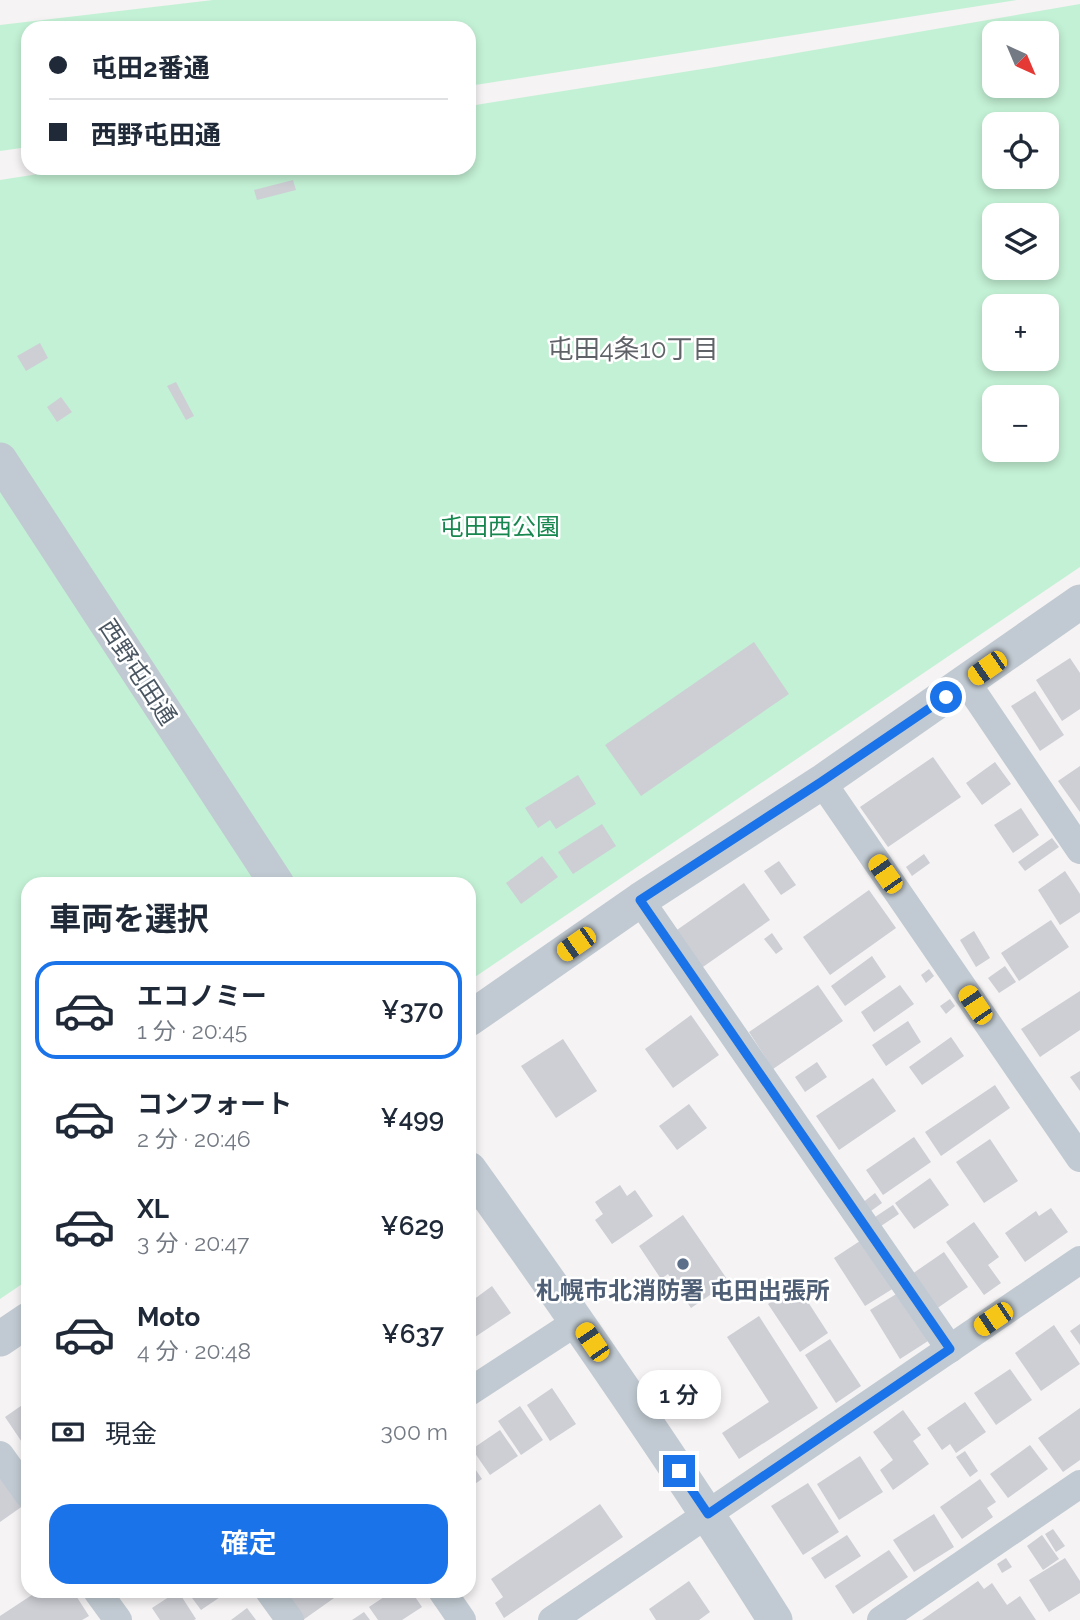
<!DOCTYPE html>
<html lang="ja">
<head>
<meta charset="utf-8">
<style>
  body { margin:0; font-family:Raleway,"Noto Sans JP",sans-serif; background:#f2f2f3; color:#1f2937; height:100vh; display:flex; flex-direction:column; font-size:26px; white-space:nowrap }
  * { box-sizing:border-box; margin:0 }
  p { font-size:23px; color:#747a83 }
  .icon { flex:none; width:38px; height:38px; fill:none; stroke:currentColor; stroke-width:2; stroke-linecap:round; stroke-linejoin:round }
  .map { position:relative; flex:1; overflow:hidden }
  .panel { position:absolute; left:21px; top:877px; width:455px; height:721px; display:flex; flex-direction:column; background:#fff; border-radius:21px; box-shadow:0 4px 10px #0003 }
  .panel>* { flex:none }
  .top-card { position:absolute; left:21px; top:21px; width:455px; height:154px; border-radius:21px; box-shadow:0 4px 10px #0003; display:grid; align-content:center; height:154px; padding:0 28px; background:#fff }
  .needle { width:46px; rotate:136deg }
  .controls { position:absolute; left:982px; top:21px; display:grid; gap:14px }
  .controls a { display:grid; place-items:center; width:77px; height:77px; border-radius:14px; background:#fff; box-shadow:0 4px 10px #0003; font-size:35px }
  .end { position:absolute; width:32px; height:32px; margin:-16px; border:9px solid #1a73e8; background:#fff; box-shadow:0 0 0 4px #fff }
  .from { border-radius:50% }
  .bubble { position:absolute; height:49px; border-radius:21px; background:#fff; box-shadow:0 4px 10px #0003; font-size:23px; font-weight:600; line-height:49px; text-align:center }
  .car { position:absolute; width:21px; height:42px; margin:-21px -10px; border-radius:9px; box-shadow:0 0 5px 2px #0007; background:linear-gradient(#f5c518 24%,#345 0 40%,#f5c518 0 76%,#345 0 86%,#f5c518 0) }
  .top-card b { display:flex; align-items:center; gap:24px; height:66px; font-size:26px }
  .top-card b+b { border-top:2px solid #e0e1e3 }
  .top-card i { width:18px; height:18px; background:#1f2937 }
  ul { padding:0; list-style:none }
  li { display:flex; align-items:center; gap:21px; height:98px; margin:0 14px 10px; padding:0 14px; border:4px solid transparent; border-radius:21px }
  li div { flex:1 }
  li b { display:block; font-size:26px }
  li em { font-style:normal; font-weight:600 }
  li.current { border-color:#1a73e8 }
  li>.icon { width:63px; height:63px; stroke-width:1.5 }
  h2 { padding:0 28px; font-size:32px; line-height:84px }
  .pay { display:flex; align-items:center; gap:18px; height:77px; padding:0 28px; font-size:26px }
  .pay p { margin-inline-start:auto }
  .cta { display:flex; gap:14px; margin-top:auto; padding:14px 28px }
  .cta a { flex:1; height:80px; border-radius:21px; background:#1a73e8; color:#fff; font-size:28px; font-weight:600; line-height:80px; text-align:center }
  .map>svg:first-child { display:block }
  .green { fill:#c3f1d5; fill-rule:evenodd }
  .building { fill:#cdcfd5 }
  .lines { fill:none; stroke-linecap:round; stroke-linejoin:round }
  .minor { stroke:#c1cad2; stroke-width:28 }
  .tertiary { stroke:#c1cad2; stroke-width:35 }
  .route { stroke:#1a73e8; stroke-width:9 }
  .service-dot { fill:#5c6f8a; stroke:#fff; stroke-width:2.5 }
  .labels { text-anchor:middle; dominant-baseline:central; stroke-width:5; stroke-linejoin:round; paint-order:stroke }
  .park-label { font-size:24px; fill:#17864f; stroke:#fff }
  .street-label { font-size:24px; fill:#4a5661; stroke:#fff }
  .service-label { font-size:24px; font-weight:bold; fill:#4e5e75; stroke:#fff }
  .neighbourhood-label { font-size:26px; fill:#5f6368; stroke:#fff }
</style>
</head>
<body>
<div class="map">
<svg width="1080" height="1620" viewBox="0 0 1080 1620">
  <rect width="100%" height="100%" fill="#f5f3f3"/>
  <g class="green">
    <polygon points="213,0 1017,0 469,86 469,28 28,28 28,147 0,151 0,25"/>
    <path d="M 1080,4 L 1080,567 L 469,981 L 469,884 L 28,884 L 28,1280 L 0,1299 L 0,180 L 77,168 L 469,168 L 469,106 L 715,67 ZM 994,33 L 1046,33 L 1046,86 L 994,86 ZM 994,124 L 1046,124 L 1046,177 L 994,177 ZM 994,215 L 1046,215 L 1046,268 L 994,268 ZM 994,306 L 1046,306 L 1046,359 L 994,359 ZM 994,397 L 1046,397 L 1046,450 L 994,450 Z"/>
  </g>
  <g class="building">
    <polygon points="293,180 296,190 257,200 254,190"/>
    <polygon points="40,343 48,358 26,371 17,356"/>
    <polygon points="176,382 194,416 186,420 167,386"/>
    <polygon points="61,397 72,412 57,422 47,407"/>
    <polygon points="754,642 789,694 641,796 605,745"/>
    <polygon points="1070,658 1080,673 1080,709 1062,721 1036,680"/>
    <polygon points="1035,691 1064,735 1040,751 1011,706"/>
    <polygon points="933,757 961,797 888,847 860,807"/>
    <polygon points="995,762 1011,784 982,805 966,783"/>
    <polygon points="1080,766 1080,812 1058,781"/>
    <polygon points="578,775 596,804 556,829 550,820 538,828 525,808"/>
    <polygon points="1021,808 1039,835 1013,853 994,825"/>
    <polygon points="602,824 616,846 573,874 558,852"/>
    <polygon points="1052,838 1059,847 1025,871 1018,862"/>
    <polygon points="924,854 930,863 912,876 906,867"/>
    <polygon points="542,856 558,877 521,904 506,883"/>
    <polygon points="779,861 796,885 781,895 764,871"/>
    <polygon points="1065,871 1080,894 1080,912 1060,925 1038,890"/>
    <polygon points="744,883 770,920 700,969 674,932"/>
    <polygon points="869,890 896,928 830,975 803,937"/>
    <polygon points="1051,920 1069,947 1019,981 1001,953"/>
    <polygon points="974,931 990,958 976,967 960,940"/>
    <polygon points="772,933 783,949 776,954 764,939"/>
    <polygon points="872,956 886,977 845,1006 831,986"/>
    <polygon points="1005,966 1016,982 999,993 988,978"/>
    <polygon points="929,969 934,976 926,983 921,975"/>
    <polygon points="818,985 843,1021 773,1069 749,1032"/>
    <polygon points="900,985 914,1004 874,1032 861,1012"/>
    <polygon points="1080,991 1080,1030 1040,1057 1021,1029"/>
    <polygon points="950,999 955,1006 946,1014 940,1006"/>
    <polygon points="691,1015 719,1055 673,1088 645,1049"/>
    <polygon points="908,1021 921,1042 886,1066 872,1045"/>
    <polygon points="951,1037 964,1056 922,1085 909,1067"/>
    <polygon points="563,1039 597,1091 556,1118 521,1066"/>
    <polygon points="817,1062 827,1077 805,1092 795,1077"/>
    <polygon points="1080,1071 1080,1091 1070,1077"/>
    <polygon points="873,1078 896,1111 839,1150 816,1116"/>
    <polygon points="995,1085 1010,1108 941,1156 925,1132"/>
    <polygon points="689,1104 707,1128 677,1150 659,1126"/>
    <polygon points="914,1137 931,1162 883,1195 866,1170"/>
    <polygon points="990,1139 1018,1181 984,1203 956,1162"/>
    <polygon points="930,1178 949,1205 914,1229 895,1203"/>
    <polygon points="620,1185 627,1196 635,1190 653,1216 612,1244 595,1220 603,1214 595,1202"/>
    <polygon points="875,1193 882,1203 864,1216 857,1207"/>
    <polygon points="893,1205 899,1214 875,1230 869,1221"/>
    <polygon points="1051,1208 1068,1232 1025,1262 1005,1233 1036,1211 1039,1216"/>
    <polygon points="683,1215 729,1282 691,1308 668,1274 661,1279 639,1246"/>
    <polygon points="974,1222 999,1257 988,1265 1001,1283 984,1295 946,1242"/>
    <polygon points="863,1239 894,1288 865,1306 834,1258"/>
    <polygon points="944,1252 968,1287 936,1309 912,1274"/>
    <polygon points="797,1285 828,1333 800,1352 768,1304"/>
    <polygon points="492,1286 511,1313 475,1337 469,1329 469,1303"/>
    <polygon points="898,1293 928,1341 900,1359 870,1310"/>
    <polygon points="759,1316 818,1408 739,1459 722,1433 769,1402 727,1337"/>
    <polygon points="1080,1324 1080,1345 1070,1331"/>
    <polygon points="1054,1325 1080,1364 1041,1391 1015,1353"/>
    <polygon points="830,1339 861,1386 836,1403 805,1355"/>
    <polygon points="1010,1369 1032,1400 996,1425 974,1393"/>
    <polygon points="552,1388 576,1424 550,1441 527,1405"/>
    <polygon points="28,1401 28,1451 5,1417"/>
    <polygon points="965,1402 986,1432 956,1453 950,1444 942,1450 927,1428"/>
    <polygon points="520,1406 543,1440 521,1455 498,1421"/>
    <polygon points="1080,1408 1080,1460 1063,1472 1038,1438"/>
    <polygon points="903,1410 921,1435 913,1441 929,1464 893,1490 880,1470 893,1460 873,1432"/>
    <polygon points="500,1430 518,1456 490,1475 472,1449"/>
    <polygon points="1030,1445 1048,1469 1008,1498 990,1474"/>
    <polygon points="965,1451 978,1471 970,1477 956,1457"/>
    <polygon points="860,1456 883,1492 839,1520 817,1484"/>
    <polygon points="469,1460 482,1479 469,1488"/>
    <polygon points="0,1468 27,1503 0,1522"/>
    <polygon points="980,1479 996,1502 987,1508 993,1517 962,1539 940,1507"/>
    <polygon points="808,1483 839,1532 803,1555 771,1506"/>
    <polygon points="600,1504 623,1537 504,1618 495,1603 503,1597 491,1579"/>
    <polygon points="934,1514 954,1547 914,1572 893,1540"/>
    <polygon points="1053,1529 1065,1546 1056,1552 1045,1534"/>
    <polygon points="847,1535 861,1556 825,1579 811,1558"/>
    <polygon points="1042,1535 1059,1559 1043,1570 1027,1546"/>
    <polygon points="889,1550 908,1577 853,1614 835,1586"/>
    <polygon points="1006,1558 1012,1567 1002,1573 997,1564"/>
    <polygon points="1065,1558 1080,1581 1080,1593 1049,1612 1029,1580"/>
    <polygon points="689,1581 710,1612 699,1620 656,1620 649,1609"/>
    <polygon points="978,1581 984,1589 992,1583 1007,1605 1020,1596 1036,1620 922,1620"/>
    <polygon points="38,1591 73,1591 89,1616 82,1620 0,1620 0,1616"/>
    <polygon points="178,1591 196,1619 194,1620 160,1620 152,1608"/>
    <polygon points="187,1591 229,1591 201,1610"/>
    <polygon points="283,1591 344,1591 303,1620"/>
    <polygon points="393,1591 411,1591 422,1607 402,1620 378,1620 369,1607"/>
    <polygon points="247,1608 256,1620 231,1620"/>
    <polygon points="364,1612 370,1620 352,1620"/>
  </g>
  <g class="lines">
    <g class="minor">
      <polyline points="967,683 1080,850"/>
      <polyline points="822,782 1080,1158"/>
      <polyline points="640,900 950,1349"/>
      <polyline points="469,1392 578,1321"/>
      <polyline points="0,1455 28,1494"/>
      <polyline points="97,1591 118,1620"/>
      <polyline points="269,1591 290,1620"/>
      <polyline points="442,1591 462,1620"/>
      <polyline points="552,1620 1080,1260"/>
      <polyline points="881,1620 1080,1484"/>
    </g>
    <g class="tertiary">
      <polyline points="0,460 277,884"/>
      <polyline points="469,1019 640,900 822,782 1080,602"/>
      <path d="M 469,1169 C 575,1317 678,1466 775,1620"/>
      <polyline points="0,1339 28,1320"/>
    </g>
  </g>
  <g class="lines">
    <polyline class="route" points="679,1471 708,1514 950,1349 640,900 821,782 946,697"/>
  </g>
  <circle class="service-dot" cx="683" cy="1264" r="7"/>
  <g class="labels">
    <g class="park-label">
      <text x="500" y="526">屯田西公園</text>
    </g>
    <g class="street-label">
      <text transform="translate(138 672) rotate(57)">西野屯田通</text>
    </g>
    <g class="service-label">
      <text x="683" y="1290">札幌市北消防署 屯田出張所</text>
    </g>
    <g class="neighbourhood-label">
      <text x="633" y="349">屯田4条10丁目</text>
    </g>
  </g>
</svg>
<div class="controls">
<a><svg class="needle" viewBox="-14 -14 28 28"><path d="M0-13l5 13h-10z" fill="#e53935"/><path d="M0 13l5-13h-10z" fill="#747a83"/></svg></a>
<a><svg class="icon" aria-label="locate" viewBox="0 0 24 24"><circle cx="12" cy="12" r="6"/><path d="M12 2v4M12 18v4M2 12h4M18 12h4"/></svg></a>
<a><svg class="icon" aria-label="layers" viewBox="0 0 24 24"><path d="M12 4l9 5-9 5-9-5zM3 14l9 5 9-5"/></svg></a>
<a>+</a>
<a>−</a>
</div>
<i class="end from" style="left:946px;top:697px"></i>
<i class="end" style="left:679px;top:1471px"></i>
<div class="bubble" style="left:637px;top:1370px;width:84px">1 分</div>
<i class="car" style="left:987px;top:668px;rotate:235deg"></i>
<i class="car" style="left:885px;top:874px;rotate:325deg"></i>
<i class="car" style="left:576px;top:944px;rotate:235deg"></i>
<i class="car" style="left:975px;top:1005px;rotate:326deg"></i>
<i class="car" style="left:993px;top:1319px;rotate:236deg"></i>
<i class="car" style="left:592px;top:1342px;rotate:326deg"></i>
<div class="top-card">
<b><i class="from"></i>屯田2番通</b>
<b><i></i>西野屯田通</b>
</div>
<section class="panel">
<h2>車両を選択</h2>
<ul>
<li class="current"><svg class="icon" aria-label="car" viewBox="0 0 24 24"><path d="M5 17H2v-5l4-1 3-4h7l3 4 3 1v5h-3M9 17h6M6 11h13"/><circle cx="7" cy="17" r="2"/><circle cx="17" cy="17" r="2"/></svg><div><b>エコノミー</b><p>1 分 · 20:45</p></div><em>¥370</em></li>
<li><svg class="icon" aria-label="car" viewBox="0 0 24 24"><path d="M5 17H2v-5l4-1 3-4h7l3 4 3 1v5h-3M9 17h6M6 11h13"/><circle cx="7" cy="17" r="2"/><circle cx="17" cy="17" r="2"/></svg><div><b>コンフォート</b><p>2 分 · 20:46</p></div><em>¥499</em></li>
<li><svg class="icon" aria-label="car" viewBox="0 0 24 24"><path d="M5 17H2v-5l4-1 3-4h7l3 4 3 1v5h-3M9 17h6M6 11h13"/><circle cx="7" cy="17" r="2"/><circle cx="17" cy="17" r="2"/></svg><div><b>XL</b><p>3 分 · 20:47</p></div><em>¥629</em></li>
<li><svg class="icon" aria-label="car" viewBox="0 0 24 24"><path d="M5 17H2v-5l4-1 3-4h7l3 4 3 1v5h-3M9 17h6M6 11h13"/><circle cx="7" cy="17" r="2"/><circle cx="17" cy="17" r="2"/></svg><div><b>Moto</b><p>4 分 · 20:48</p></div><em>¥637</em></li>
</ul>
<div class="pay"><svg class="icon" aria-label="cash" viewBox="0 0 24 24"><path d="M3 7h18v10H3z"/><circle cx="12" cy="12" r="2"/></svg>現金<p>300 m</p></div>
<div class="cta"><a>確定</a></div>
</section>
</div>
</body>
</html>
